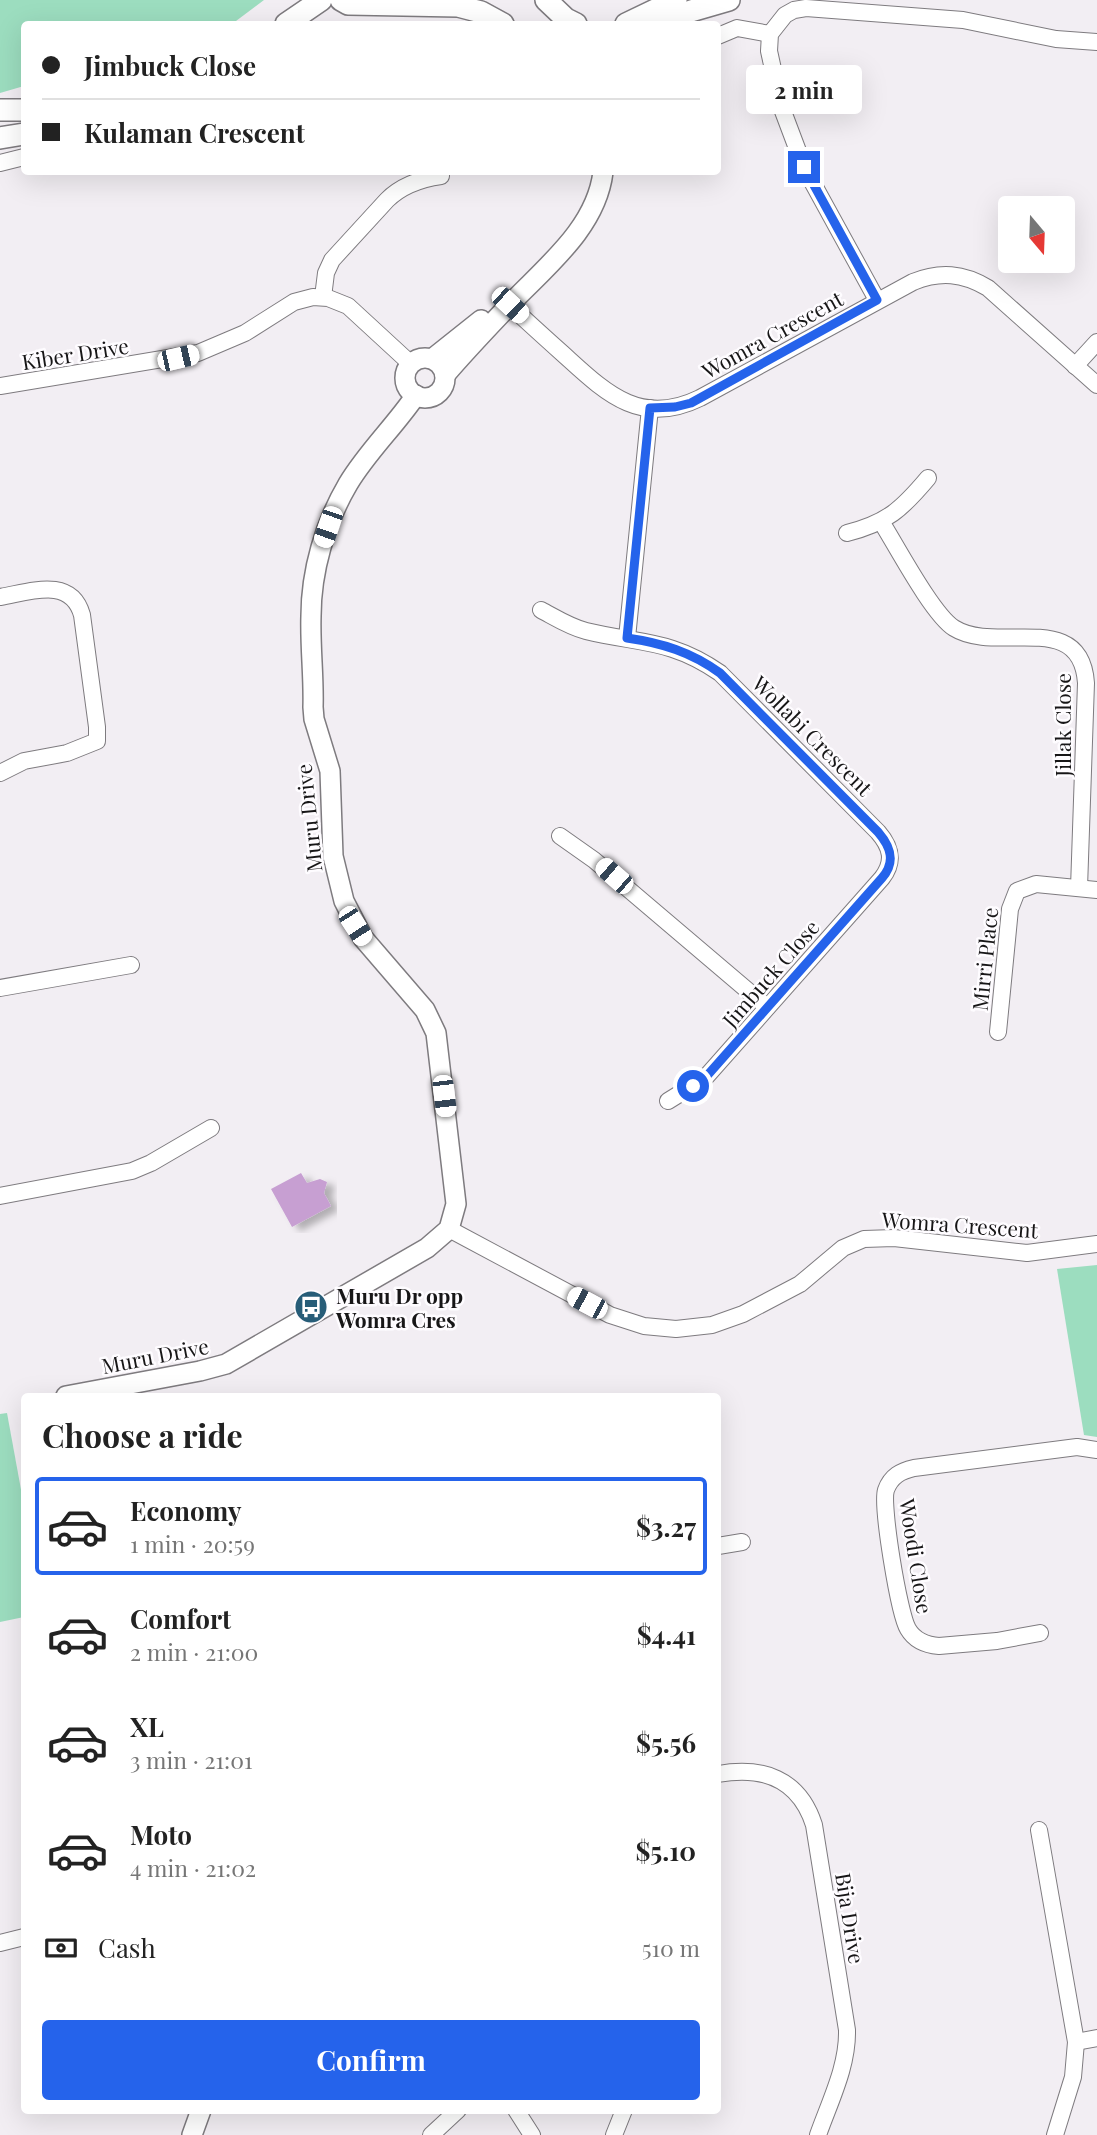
<!DOCTYPE html>
<html lang="en">
<head>
<meta charset="utf-8">
<style>
  body { margin:0; font-family:"Playfair Display",serif; background:#f2f2f2; color:#222; height:100vh; display:flex; flex-direction:column; font-size:26px; white-space:nowrap }
  * { box-sizing:border-box; margin:0 }
  p { font-size:23px; color:#767676 }
  .icon { flex:none; width:38px; height:38px; fill:none; stroke:currentColor; stroke-width:2; stroke-linecap:round; stroke-linejoin:round }
  .map { position:relative; flex:1; overflow:hidden }
  .side { position:absolute; left:21px; top:1393px; width:700px; height:721px; display:flex; flex-direction:column; background:#fff; border-radius:7px; box-shadow:0 7px 28px #0002 }
  .side>* { flex:none }
  .banner { position:absolute; left:21px; top:21px; width:700px; height:154px; border-radius:7px; box-shadow:0 7px 28px #0002; display:grid; align-content:center; height:154px; padding:0 21px; background:#fff }
  .needle { width:46px; rotate:161deg }
  .tools { position:absolute; left:998px; top:196px; display:grid; gap:14px }
  .tools a { display:grid; place-items:center; width:77px; height:77px; border-radius:7px; background:#fff; box-shadow:0 7px 28px #0002; font-size:35px }
  .end { position:absolute; width:32px; height:32px; margin:-16px; border:9px solid #2563eb; background:#fff; box-shadow:0 0 0 4px #fff }
  .from { border-radius:50% }
  .bubble { position:absolute; height:49px; border-radius:7px; background:#fff; box-shadow:0 7px 28px #0002; font-size:23px; font-weight:700; line-height:49px; text-align:center }
  .car { position:absolute; width:21px; height:42px; margin:-21px -10px; border-radius:9px; box-shadow:0 0 5px 2px #0007; background:linear-gradient(#fff 24%,#345 0 40%,#fff 0 76%,#345 0 86%,#fff 0) }
  .banner b { display:flex; align-items:center; gap:24px; height:66px; font-size:26px }
  .banner b+b { border-top:2px solid #e0e0e0 }
  .banner i { width:18px; height:18px; background:#222 }
  ul { padding:0; list-style:none }
  li { display:flex; align-items:center; gap:21px; height:98px; margin:0 14px 10px; padding:0 7px; border:4px solid transparent; border-radius:7px }
  li div { flex:1 }
  li b { display:block; font-size:26px }
  li em { font-style:normal; font-weight:700 }
  li.on { border-color:#2563eb }
  li>.icon { width:63px; height:63px; stroke-width:1.5 }
  h2 { padding:0 21px; font-size:32px; line-height:84px }
  .pay { display:flex; align-items:center; gap:18px; height:77px; padding:0 21px; font-size:26px }
  .pay p { margin-inline-start:auto }
  .primary-button { display:flex; gap:14px; margin-top:auto; padding:14px 21px }
  .primary-button a { flex:1; height:80px; border-radius:7px; background:#2563eb; color:#fff; font-size:28px; font-weight:700; line-height:80px; text-align:center }
  .map>svg:first-child { display:block }
  .green { fill:#9cddbf }
  .building { fill:#c79fd2; filter:url(#shadow) }
  .lines { fill:none; stroke-linecap:round; stroke-linejoin:round }
  .minor-casing { stroke:#7e7b7f; stroke-width:18 }
  .tertiary-casing { stroke:#7e7b7f; stroke-width:22 }
  .secondary-casing { stroke:#7e7b7f; stroke-width:24 }
  .minor { stroke:#fff; stroke-width:16 }
  .tertiary { stroke:#fff; stroke-width:19 }
  .secondary { stroke:#fff; stroke-width:21 }
  .route { stroke:#2563eb; stroke-width:9 }
  .labels { text-anchor:middle; dominant-baseline:central; stroke-width:5; stroke-linejoin:round; paint-order:stroke }
  .street-label { font-size:21px; fill:#171617; stroke:#fefcff }
  .poi-label { font-size:21px; font-weight:bold; fill:#171617; stroke:#fefcff; text-anchor:start }
</style>
</head>
<body>
<div class="map">
<svg width="1097" height="2135" viewBox="0 0 1097 2135">
  <defs>
    <filter id="shadow"><feDropShadow dx="8" dy="4.5" stdDeviation="3.5" flood-color="#0004"/></filter>
  </defs>
  <rect width="100%" height="100%" fill="#f2eef3"/>
  <g class="green">
    <polygon points="0,0 264,0 232,24 24,24 24,86 0,93"/>
    <polygon points="1097,1265 1097,1437 1084,1435 1057,1269"/>
    <polygon points="7,1413 24,1506 24,1617 0,1622 0,1414"/>
  </g>
  <polygon class="building" points="301,1173 307,1183 320,1179 327,1182 324,1193 331,1206 292,1227 271,1189"/>
  <g class="lines">
    <defs>
      <g id="minor">
        <polyline points="718,36 737,28 770,34"/>
        <polyline points="0,163 24,157"/>
        <path d="M 323,297 L 326,273 L 332,260 L 387,200 C 402,185 420,179 441,176"/>
        <path d="M 503,299 C 522,317 542,335 562,353 C 604,391 639,428 700,398 L 913,282 C 940,271 963,273 988,288 L 1097,385"/>
        <polyline points="877,300 804,167 781,106 769,51 770,34 785,15 794,10 806,8 963,20 1056,39 1097,42"/>
        <polyline points="1075,366 1097,342"/>
        <polyline points="0,386 198,353 245,333 294,302 313,297 328,298 348,306 411,364"/>
        <path d="M 882,523 C 897,547 933,615 954,628 C 997,655 1081,608 1086,683 L 1079,888"/>
        <path d="M 847,533 C 887,523 902,509 928,478"/>
        <path d="M 0,597 C 30,592 71,576 82,615 L 97,727 L 97,741 L 67,753 L 24,761 L 0,773"/>
        <path d="M 541,610 C 556,618 570,627 586,631 C 640,644 671,639 720,673 L 878,832 C 891,847 895,861 882,878 L 705,1078 L 668,1101"/>
        <polyline points="627,638 650,408"/>
        <polyline points="560,836 594,860 767,1007"/>
        <polyline points="0,988 131,965"/>
        <polyline points="998,1032 1010,909 1017,891 1036,884 1097,890"/>
        <polyline points="0,1196 132,1171 151,1163 211,1128"/>
        <polyline points="449,1229 610,1315 644,1326 676,1329 712,1325 743,1314 800,1284 843,1248 864,1239 894,1238 1027,1253 1097,1244"/>
        <polyline points="718,1546 742,1542"/>
        <path d="M 1040,1633 L 997,1641 L 939,1646 C 926,1645 915,1641 908,1629 C 899,1614 881,1505 886,1490 C 891,1476 901,1471 914,1468 L 1077,1447 L 1097,1450"/>
        <path d="M 718,1774 C 762,1766 799,1778 814,1825 L 847,2030 C 848,2066 830,2101 818,2135"/>
        <polyline points="1039,1830 1076,2042 1073,2077 1055,2135"/>
        <polyline points="0,1943 24,1937"/>
        <polyline points="1076,2042 1097,2038"/>
        <polyline points="516,2110 532,2135"/>
        <polyline points="431,2135 458,2110"/>
        <polyline points="614,2135 624,2110"/>
      </g>
      <g id="tertiary">
        <circle cx="425" cy="378" r="20"/>
        <polyline points="432,359 481,320"/>
        <path d="M 445,375 C 469,347 494,321 519,295 C 554,260 597,223 603,172"/>
        <path d="M 66,1396 L 200,1371 L 226,1364 L 427,1248 L 449,1229 L 456,1204 L 436,1033 L 425,1010 L 363,938 L 344,901 L 333,856 L 330,771 L 314,719 L 313,707 C 314,677 310,647 311,616 C 311,571 325,523 348,484 C 367,452 395,426 416,395"/>
        <polyline points="192,2135 201,2110"/>
      </g>
      <g id="secondary">
        <polyline points="341,0 348,4 458,6 481,12 503,24"/>
        <polyline points="546,0 566,19 576,24"/>
        <polyline points="286,24 321,0"/>
        <polyline points="626,24 676,0"/>
        <polyline points="663,24 691,11 729,0"/>
        <polyline points="0,110 24,110"/>
        <polyline points="0,138 24,134"/>
      </g>
    </defs>
    <use href="#minor" class="minor-casing"/>
    <use href="#tertiary" class="tertiary-casing"/>
    <use href="#secondary" class="secondary-casing"/>
    <use href="#minor" class="minor"/>
    <use href="#tertiary" class="tertiary"/>
    <use href="#secondary" class="secondary"/>
  </g>
  <g class="lines">
    <path class="route" d="M 693,1086 L 705,1078 L 882,878 C 896,862 891,847 878,832 L 720,673 C 691,652 662,643 627,638 L 650,408 L 675,407 L 691,403 L 877,300 L 804,167"/>
  </g>
  <defs>
    <symbol id="bus-disc" viewBox="-11 -11 22 22"><circle r="9.5" fill="#275d78" stroke="#fefcff"/><path d="M-5-6H5V4H4V6H2V4H-2V6H-4V4H-5ZM-3.5-4V0h7V-4ZM-3.5 1.2v1.5H-2V1.2ZM2 1.2v1.5H3.5V1.2Z" fill="#fff"/></symbol>
  </defs>
  <g fill-rule="evenodd">
    <use href="#bus-disc" x="292" y="1288" width="38" height="38"/>
  </g>
  <g class="labels">
    <g class="street-label">
      <text transform="translate(772 334) rotate(-29)">Womra Crescent</text>
      <text transform="translate(75 353) rotate(-9)">Kiber Drive</text>
      <text transform="translate(1062 725) rotate(-90)">Jillak Close</text>
      <text transform="translate(813 735) rotate(45)">Wollabi Crescent</text>
      <text transform="translate(308 818) rotate(-96)">Muru Drive</text>
      <text transform="translate(984 959) rotate(-84)">Mirri Place</text>
      <text transform="translate(770 973) rotate(-49)">Jimbuck Close</text>
      <text transform="translate(960 1224) rotate(4)">Womra Crescent</text>
      <text transform="translate(155 1355) rotate(-11)">Muru Drive</text>
      <text transform="translate(917 1556) rotate(81)">Woodi Close</text>
      <text transform="translate(851 1918) rotate(81)">Bija Drive</text>
    </g>
    <g class="poi-label">
      <text x="336" y="1295">Muru Dr opp<tspan x="336" dy="24">Womra Cres</tspan></text>
    </g>
  </g>
</svg>
<div class="tools">
<a><svg class="needle" viewBox="-14 -14 28 28"><path d="M0-13l5 13h-10z" fill="#e53935"/><path d="M0 13l5-13h-10z" fill="#767676"/></svg></a>
</div>
<i class="end from" style="left:693px;top:1086px"></i>
<i class="end" style="left:804px;top:167px"></i>
<div class="bubble" style="left:746px;top:65px;width:116px">2 min</div>
<i class="car" style="left:510px;top:305px;rotate:133deg"></i>
<i class="car" style="left:178px;top:358px;rotate:77deg"></i>
<i class="car" style="left:328px;top:527px;rotate:199deg"></i>
<i class="car" style="left:614px;top:876px;rotate:311deg"></i>
<i class="car" style="left:355px;top:926px;rotate:147deg"></i>
<i class="car" style="left:444px;top:1096px;rotate:173deg"></i>
<i class="car" style="left:587px;top:1303px;rotate:298deg"></i>
<div class="banner">
<b><i class="from"></i>Jimbuck Close</b>
<b><i></i>Kulaman Crescent</b>
</div>
<section class="side">
<h2>Choose a ride</h2>
<ul>
<li class="on"><svg class="icon" aria-label="car" viewBox="0 0 24 24"><path d="M5 17H2v-5l4-1 3-4h7l3 4 3 1v5h-3M9 17h6M6 11h13"/><circle cx="7" cy="17" r="2"/><circle cx="17" cy="17" r="2"/></svg><div><b>Economy</b><p>1 min · 20:59</p></div><em>$3.27</em></li>
<li><svg class="icon" aria-label="car" viewBox="0 0 24 24"><path d="M5 17H2v-5l4-1 3-4h7l3 4 3 1v5h-3M9 17h6M6 11h13"/><circle cx="7" cy="17" r="2"/><circle cx="17" cy="17" r="2"/></svg><div><b>Comfort</b><p>2 min · 21:00</p></div><em>$4.41</em></li>
<li><svg class="icon" aria-label="car" viewBox="0 0 24 24"><path d="M5 17H2v-5l4-1 3-4h7l3 4 3 1v5h-3M9 17h6M6 11h13"/><circle cx="7" cy="17" r="2"/><circle cx="17" cy="17" r="2"/></svg><div><b>XL</b><p>3 min · 21:01</p></div><em>$5.56</em></li>
<li><svg class="icon" aria-label="car" viewBox="0 0 24 24"><path d="M5 17H2v-5l4-1 3-4h7l3 4 3 1v5h-3M9 17h6M6 11h13"/><circle cx="7" cy="17" r="2"/><circle cx="17" cy="17" r="2"/></svg><div><b>Moto</b><p>4 min · 21:02</p></div><em>$5.10</em></li>
</ul>
<div class="pay"><svg class="icon" aria-label="cash" viewBox="0 0 24 24"><path d="M3 7h18v10H3z"/><circle cx="12" cy="12" r="2"/></svg>Cash<p>510 m</p></div>
<div class="primary-button"><a>Confirm</a></div>
</section>
</div>
</body>
</html>
